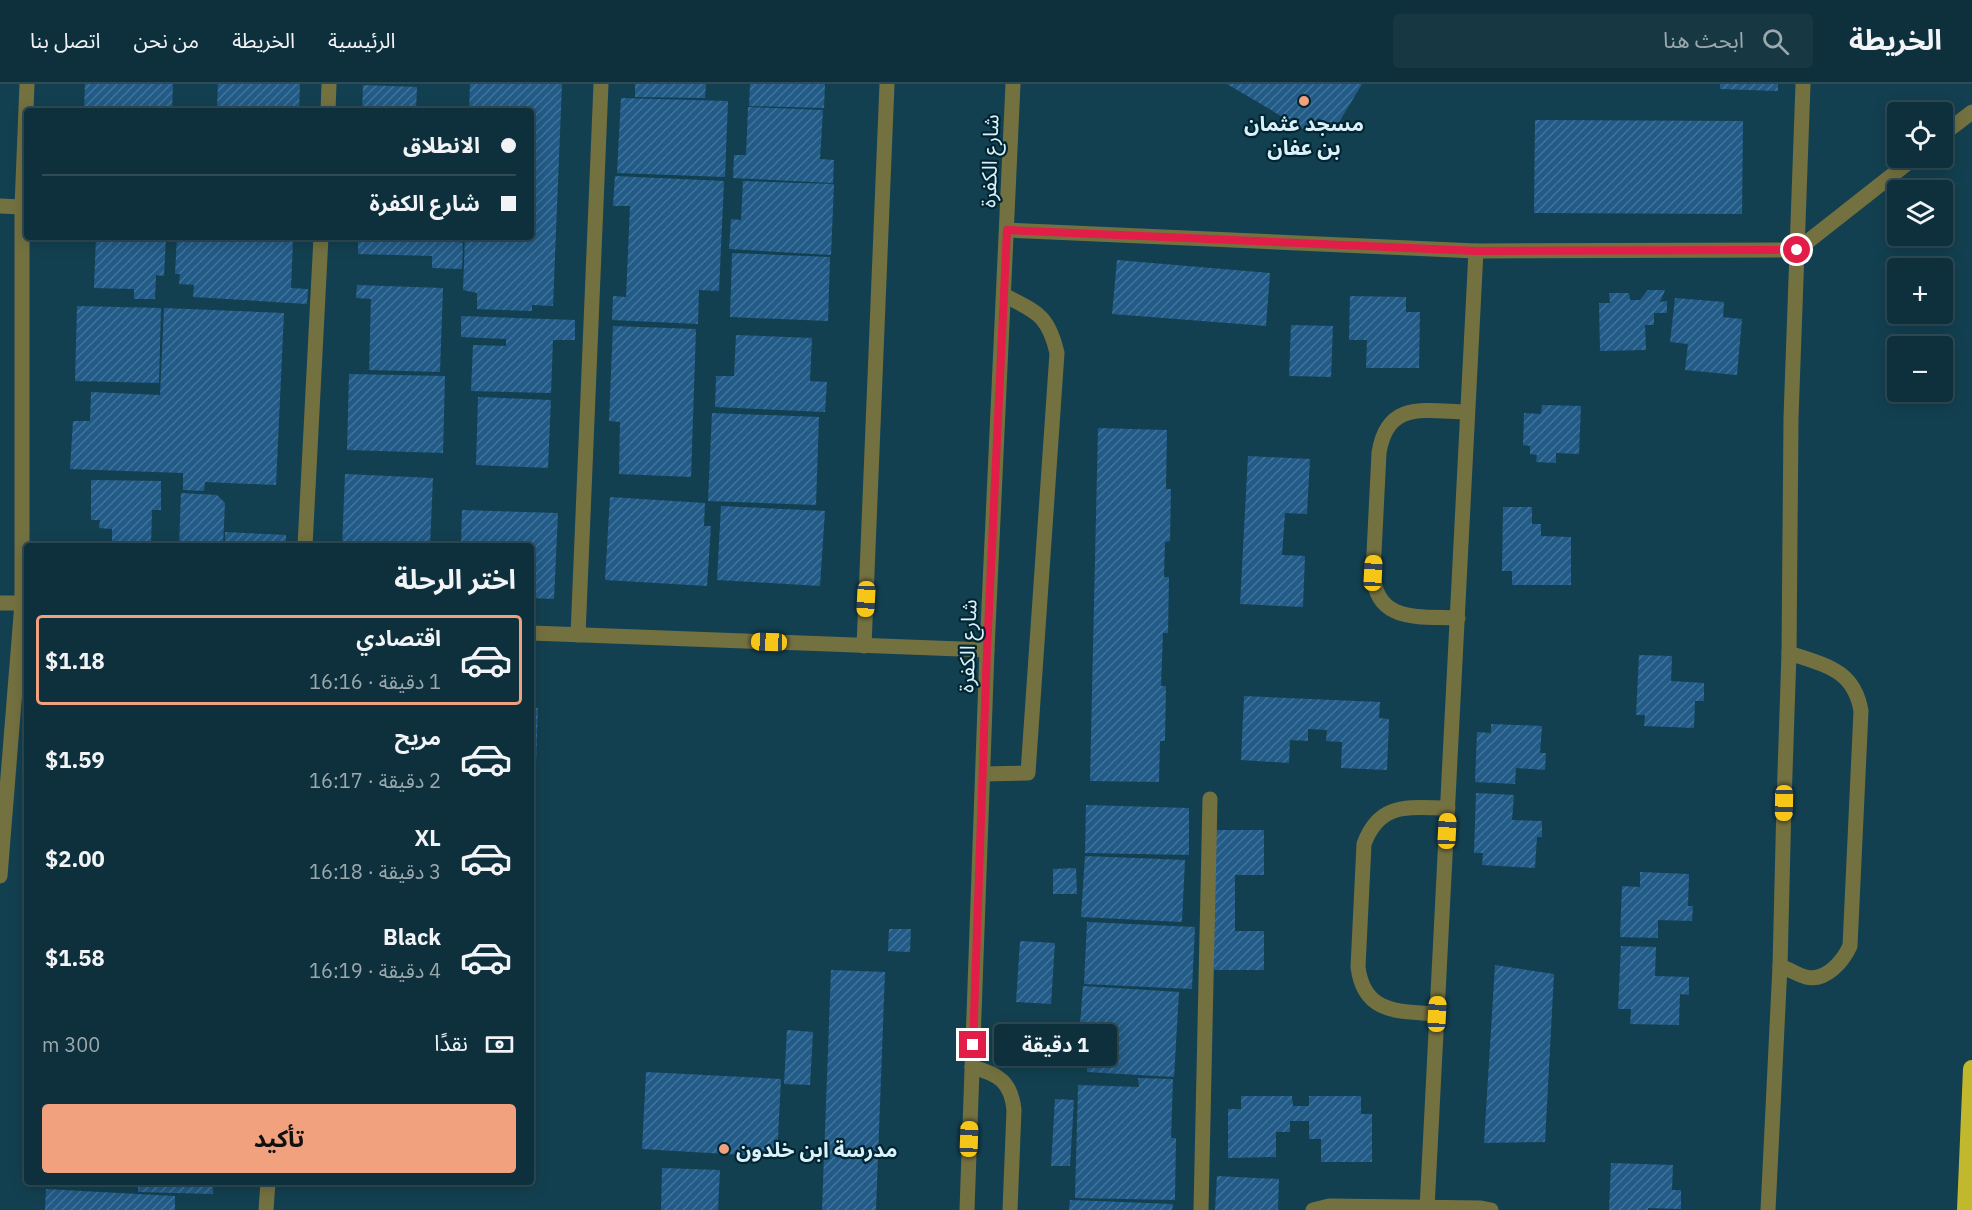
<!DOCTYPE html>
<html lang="ar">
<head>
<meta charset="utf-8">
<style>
  body { margin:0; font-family:"IBM Plex Sans","Noto Sans Arabic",sans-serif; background:#173843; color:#f1f3f6; direction:rtl; height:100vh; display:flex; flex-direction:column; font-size:22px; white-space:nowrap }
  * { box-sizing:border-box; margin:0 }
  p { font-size:20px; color:#9ba9af }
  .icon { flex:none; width:33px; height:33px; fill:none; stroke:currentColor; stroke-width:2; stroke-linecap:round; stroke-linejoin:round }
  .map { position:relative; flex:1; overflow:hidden; direction:ltr }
  .sheet { position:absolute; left:24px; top:459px; width:510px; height:642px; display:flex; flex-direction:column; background:#0e303c; border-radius:6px; box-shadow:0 3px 15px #0003,0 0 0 2px #2e4b56; direction:rtl }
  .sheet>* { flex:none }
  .hud { position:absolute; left:24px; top:24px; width:510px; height:132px; border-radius:6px; box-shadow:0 3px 15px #0003,0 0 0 2px #2e4b56; direction:rtl; display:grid; align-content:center; height:132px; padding:0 18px; background:#0e303c }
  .tools { position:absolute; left:1887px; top:18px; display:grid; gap:12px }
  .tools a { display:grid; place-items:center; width:66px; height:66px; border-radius:6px; background:#0e303c; box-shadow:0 3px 15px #0003,0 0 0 2px #2e4b56; font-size:30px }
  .end { position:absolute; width:27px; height:27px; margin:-14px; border:8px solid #e11d48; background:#fff; box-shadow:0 0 0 3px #fff }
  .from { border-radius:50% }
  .bubble { position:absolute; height:42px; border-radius:6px; background:#0e303c; box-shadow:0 3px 15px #0003,0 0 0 2px #2e4b56; font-size:20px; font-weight:700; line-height:42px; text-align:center; direction:rtl }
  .car { position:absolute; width:18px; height:36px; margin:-18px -9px; border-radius:8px; box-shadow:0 0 4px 2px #0007; background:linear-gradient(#f5c518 24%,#345 0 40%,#f5c518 0 76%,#345 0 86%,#f5c518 0) }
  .hud b { display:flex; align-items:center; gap:21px; height:57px; font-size:22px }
  .hud b+b { border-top:2px solid #2e4b56 }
  .hud i { width:15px; height:15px; background:#f1f3f6 }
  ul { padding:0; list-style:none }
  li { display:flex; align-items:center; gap:18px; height:90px; margin:0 12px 9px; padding:0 6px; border:3px solid transparent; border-radius:6px }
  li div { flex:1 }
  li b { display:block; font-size:22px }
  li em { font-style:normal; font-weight:700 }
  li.active { border-color:#f1a17d }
  li>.icon { width:54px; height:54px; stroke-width:1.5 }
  h2 { padding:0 18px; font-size:27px; line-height:72px }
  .pay { display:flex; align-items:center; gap:15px; height:66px; padding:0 18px; font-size:22px }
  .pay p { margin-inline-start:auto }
  .button { display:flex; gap:12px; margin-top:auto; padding:12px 18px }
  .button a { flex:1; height:69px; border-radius:6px; background:#f1a17d; color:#111; font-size:24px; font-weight:700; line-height:69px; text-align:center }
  header { display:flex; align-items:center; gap:36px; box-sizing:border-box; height:84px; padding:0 30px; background:#0e303c; border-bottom:2px solid #2e4b56 }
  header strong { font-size:28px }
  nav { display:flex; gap:33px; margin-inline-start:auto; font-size:21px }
  .search { width:420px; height:54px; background:#173843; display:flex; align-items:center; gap:15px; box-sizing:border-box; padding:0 21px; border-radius:6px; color:#9ba9af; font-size:22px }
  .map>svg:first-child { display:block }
  .building { fill:url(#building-hatch) }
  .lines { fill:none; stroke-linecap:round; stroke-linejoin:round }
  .minor { stroke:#747141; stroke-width:15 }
  .highway { stroke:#c2b82d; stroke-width:18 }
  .route { stroke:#e11d48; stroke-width:8 }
  .poi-dot { fill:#f1a17d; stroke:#012632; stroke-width:2 }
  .labels { text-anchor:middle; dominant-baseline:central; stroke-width:4.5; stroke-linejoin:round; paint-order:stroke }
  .poi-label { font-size:21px; font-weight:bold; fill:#daf1fb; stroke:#012632 }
  .street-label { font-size:21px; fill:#daf1fb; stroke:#012632 }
</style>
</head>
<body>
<header>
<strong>الخريطة</strong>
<div class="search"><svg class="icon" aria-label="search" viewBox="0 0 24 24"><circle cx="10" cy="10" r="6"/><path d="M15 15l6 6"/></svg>ابحث هنا</div>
<nav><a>الرئيسية</a><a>الخريطة</a><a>من نحن</a><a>اتصل بنا</a></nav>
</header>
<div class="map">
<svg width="1972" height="1126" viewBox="0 0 1972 1126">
  <defs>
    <pattern id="building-hatch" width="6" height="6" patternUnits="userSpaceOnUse" patternTransform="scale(1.5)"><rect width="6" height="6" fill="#225b87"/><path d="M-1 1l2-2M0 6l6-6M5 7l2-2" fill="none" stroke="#427399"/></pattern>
  </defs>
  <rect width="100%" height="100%" fill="#134050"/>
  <g class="building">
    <polygon points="85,0 173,0 172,27 84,27"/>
    <polygon points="218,0 300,0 299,27 200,27 201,24 217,24"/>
    <polygon points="470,0 562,0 553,222 532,221 532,227 477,225 477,209 463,206 465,153 531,153 531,27 469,27"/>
    <polygon points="635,0 706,0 705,14 635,13"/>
    <polygon points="750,0 825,0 824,24 749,22"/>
    <polygon points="1227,0 1362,0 1335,45 1318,34 1310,49"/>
    <polygon points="1720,0 1778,0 1778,7 1720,5"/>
    <polygon points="363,1 417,3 416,27 362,27"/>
    <polygon points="621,14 728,17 725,93 617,89"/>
    <polygon points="748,23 823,26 820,75 834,76 833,99 733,94 734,71 746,71"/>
    <polygon points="1535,36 1743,37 1742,130 1534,129"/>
    <polygon points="615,92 724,97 719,207 699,206 698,240 612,236 613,212 626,213 630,122 613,122"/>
    <polygon points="743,97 834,100 831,171 729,165 731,135 741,136"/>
    <polygon points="96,153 166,153 164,192 156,191 155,215 134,215 134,205 94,204"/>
    <polygon points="177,153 244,153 293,156 291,204 308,205 307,220 193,213 194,201 179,200 180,190 175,190"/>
    <polygon points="358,153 459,153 459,158 463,159 462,185 432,184 432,172 358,170"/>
    <polygon points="732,169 830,173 828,237 730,233"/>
    <polygon points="1117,176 1270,189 1266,242 1112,230"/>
    <polygon points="357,201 443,204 440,288 369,286 371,215 356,214"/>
    <polygon points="1648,206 1665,206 1660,218 1667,217 1667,229 1654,229 1654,241 1645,241 1646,266 1600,267 1599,219 1610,219 1609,209 1629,209 1630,216 1640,216"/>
    <polygon points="1350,212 1406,213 1406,228 1420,228 1419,284 1366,284 1367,256 1349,256"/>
    <polygon points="1675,214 1724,218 1723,233 1742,235 1737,291 1685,286 1688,260 1670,258"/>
    <polygon points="77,222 161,224 159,299 75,297"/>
    <polygon points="164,224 284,229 276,401 205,398 204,407 183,406 183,389 70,385 73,337 90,337 91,308 160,311"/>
    <polygon points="461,232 575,236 575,256 553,256 551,309 471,307 473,261 506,262 506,255 461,253"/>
    <polygon points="1291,241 1333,242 1331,293 1289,292"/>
    <polygon points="613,242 696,245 691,393 619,390 620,338 609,337"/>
    <polygon points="736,251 812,254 810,297 827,298 825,328 715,323 716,292 734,292"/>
    <polygon points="349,290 445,292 443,369 347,366"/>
    <polygon points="478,313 551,316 548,384 476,381"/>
    <polygon points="1542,321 1581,322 1579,370 1556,369 1556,379 1536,378 1537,371 1530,370 1530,362 1523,361 1524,329 1541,330"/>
    <polygon points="712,329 819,333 816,421 708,417"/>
    <polygon points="1098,344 1167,346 1166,405 1171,405 1170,457 1165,458 1164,493 1169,493 1168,549 1163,549 1161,602 1166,602 1165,657 1160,657 1159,698 1090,697"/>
    <polygon points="1248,372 1310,375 1307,430 1285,429 1282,471 1305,472 1303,523 1240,520"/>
    <polygon points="345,390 433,394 430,462 342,462"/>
    <polygon points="91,396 161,397 161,426 152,426 151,462 112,462 112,445 99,444 100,436 91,436"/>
    <polygon points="181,409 217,411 225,419 223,462 179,462"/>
    <polygon points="610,413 705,419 704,442 711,442 707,502 605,496"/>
    <polygon points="721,422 825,427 820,502 717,496"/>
    <polygon points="1503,423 1532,423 1532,440 1541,440 1541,452 1571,453 1571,501 1512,501 1512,487 1502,487"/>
    <polygon points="462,426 558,429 554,515 531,514 531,462 461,462"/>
    <polygon points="225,448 286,451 286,462 225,462"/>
    <polygon points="1639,571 1672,572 1671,597 1704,599 1704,617 1695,617 1694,644 1644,642 1645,631 1636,631"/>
    <polygon points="1244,612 1380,618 1379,634 1389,635 1387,686 1341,684 1342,658 1326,657 1327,646 1308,645 1308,657 1290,656 1289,679 1241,676"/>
    <polygon points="531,624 538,624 533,766 531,766"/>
    <polygon points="1491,640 1542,642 1540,669 1546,669 1545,686 1516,684 1515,700 1475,698 1477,648 1491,649"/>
    <polygon points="1476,709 1514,711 1512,736 1542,737 1542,753 1537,753 1535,784 1482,781 1483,769 1474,769"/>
    <polygon points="1086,721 1189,724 1189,771 1085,769"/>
    <polygon points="1213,746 1264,746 1264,791 1235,791 1235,847 1264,847 1264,886 1214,886"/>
    <polygon points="1085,772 1185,776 1182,838 1081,833"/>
    <polygon points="1076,784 1077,810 1053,810 1053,785"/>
    <polygon points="1640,788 1689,790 1688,822 1693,822 1692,837 1658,836 1658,854 1620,853 1622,802 1640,803"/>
    <polygon points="1087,838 1195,843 1192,905 1084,900"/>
    <polygon points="889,845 911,845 910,868 888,867"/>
    <polygon points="1020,857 1055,859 1051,920 1016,918"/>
    <polygon points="1621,862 1656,863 1655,892 1689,893 1689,911 1680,910 1679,941 1630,940 1631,925 1618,925"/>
    <polygon points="1495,881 1554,890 1545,1058 1484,1059"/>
    <polygon points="831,886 885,888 876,1126 822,1126"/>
    <polygon points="1083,902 1179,908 1174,993 1087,988 1087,980 1077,979"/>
    <polygon points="787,946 813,948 810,1001 784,1000"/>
    <polygon points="646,988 781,995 777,1073 642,1065"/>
    <polygon points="1138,994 1173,995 1171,1054 1176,1054 1175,1116 1075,1114 1078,1001 1139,1003"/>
    <polygon points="1241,1012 1292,1012 1293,1022 1309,1022 1309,1012 1361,1012 1361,1030 1372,1030 1372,1078 1321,1078 1321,1055 1309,1055 1309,1037 1290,1037 1290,1048 1276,1048 1276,1073 1228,1074 1228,1025 1241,1025"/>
    <polygon points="1055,1015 1074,1016 1070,1082 1051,1082"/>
    <polygon points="1611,1079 1673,1081 1672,1106 1681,1106 1681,1125 1648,1124 1648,1126 1609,1126"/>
    <polygon points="662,1084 720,1086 718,1126 661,1126"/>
    <polygon points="1217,1092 1279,1095 1278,1126 1215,1126"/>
    <polygon points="138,1098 213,1098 213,1110 138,1108"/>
    <polygon points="46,1105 175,1112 175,1126 45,1126"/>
    <polygon points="1070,1116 1173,1120 1172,1126 1069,1126"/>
  </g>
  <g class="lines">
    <g class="minor">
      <polyline points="328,27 329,0"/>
      <polyline points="1942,51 1972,28"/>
      <polyline points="0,122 22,123"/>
      <polyline points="1007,146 1476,167 1797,166 1914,74"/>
      <polyline points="305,462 321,153"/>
      <polyline points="0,519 27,519"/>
      <path d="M 1458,534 C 1420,532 1376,540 1373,489 L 1379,369 C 1387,316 1425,327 1467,328"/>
      <polyline points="531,549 987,566"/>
      <polyline points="578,551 601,0"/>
      <polyline points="864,562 887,0"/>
      <path d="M 983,690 L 1028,689 L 1057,269 C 1048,230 1036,228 1004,211"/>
      <polyline points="0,792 22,519 22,123 27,0"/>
      <path d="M 1780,882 C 1789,885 1798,891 1806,893 C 1826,898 1843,877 1850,862 L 1861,627 C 1854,585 1824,581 1789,569"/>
      <path d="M 1437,930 C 1400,927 1364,931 1358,883 L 1364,760 C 1380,717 1409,724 1448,724"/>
      <path d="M 972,983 C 998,990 1011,997 1014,1026 L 1010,1126"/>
      <polyline points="1427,1124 1476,167"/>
      <polyline points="266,1126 268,1098"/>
      <polyline points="967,1126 987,566 1013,0"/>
      <polyline points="1201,1126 1210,715"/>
      <polyline points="1313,1126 1329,1122 1481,1124 1491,1126"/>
      <polyline points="1768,1126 1780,882 1784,719 1789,569 1791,334 1803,0"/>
    </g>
    <polyline class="highway" points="1966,1126 1972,985"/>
  </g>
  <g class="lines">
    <polyline class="route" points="973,961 987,566 1007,146 1476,167 1797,166"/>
  </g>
  <g class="poi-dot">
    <circle cx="1304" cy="17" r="6"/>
    <circle cx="724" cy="1065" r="6"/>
  </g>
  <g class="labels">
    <g class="poi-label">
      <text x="1304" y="39">مسجد عثمان<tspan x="1304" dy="24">بن عفان</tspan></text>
      <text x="736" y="1065" text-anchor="start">مدرسة ابن خلدون</text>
    </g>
    <g class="street-label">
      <text transform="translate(989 77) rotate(-88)">شارع الكفرة</text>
      <text transform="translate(967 562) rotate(-88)">شارع الكفرة</text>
    </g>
  </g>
</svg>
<div class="tools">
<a><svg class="icon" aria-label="locate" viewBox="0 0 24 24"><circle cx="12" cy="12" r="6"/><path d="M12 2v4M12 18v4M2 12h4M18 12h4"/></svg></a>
<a><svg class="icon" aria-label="layers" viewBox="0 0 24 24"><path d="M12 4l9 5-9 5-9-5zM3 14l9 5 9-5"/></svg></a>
<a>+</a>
<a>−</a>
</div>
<i class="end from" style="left:1797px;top:166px"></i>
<i class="end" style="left:973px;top:961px"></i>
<div class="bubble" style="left:994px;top:940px;width:123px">1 دقيقة</div>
<i class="car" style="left:1373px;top:489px;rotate:3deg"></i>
<i class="car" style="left:866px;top:515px;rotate:183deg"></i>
<i class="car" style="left:769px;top:558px;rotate:272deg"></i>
<i class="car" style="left:1784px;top:719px;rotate:181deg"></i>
<i class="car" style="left:1447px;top:747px;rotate:3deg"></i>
<i class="car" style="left:1437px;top:930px;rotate:3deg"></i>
<i class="car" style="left:969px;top:1055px;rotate:2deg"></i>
<div class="hud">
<b><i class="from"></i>الانطلاق</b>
<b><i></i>شارع الكفرة</b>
</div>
<section class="sheet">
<h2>اختر الرحلة</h2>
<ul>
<li class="active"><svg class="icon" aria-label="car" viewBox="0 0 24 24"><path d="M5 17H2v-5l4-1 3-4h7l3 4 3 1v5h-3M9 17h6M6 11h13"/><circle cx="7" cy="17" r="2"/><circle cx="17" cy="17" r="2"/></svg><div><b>اقتصادي</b><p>1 دقيقة · 16:16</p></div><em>$1.18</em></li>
<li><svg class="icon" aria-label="car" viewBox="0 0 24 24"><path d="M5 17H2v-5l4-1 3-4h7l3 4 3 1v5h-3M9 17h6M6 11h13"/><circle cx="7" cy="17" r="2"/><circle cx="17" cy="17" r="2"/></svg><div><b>مريح</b><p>2 دقيقة · 16:17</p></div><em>$1.59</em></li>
<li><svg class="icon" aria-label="car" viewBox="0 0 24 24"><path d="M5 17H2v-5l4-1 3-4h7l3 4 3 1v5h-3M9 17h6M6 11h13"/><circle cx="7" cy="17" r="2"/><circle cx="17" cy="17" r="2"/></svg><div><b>XL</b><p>3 دقيقة · 16:18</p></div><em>$2.00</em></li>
<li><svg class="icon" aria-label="car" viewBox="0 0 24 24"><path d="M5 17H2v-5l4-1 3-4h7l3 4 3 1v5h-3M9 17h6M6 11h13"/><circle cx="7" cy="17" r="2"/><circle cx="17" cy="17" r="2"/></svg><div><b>Black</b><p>4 دقيقة · 16:19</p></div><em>$1.58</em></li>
</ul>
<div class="pay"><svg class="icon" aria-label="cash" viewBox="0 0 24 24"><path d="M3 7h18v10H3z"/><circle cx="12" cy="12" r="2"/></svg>نقدًا<p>300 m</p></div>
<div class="button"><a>تأكيد</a></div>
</section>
</div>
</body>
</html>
